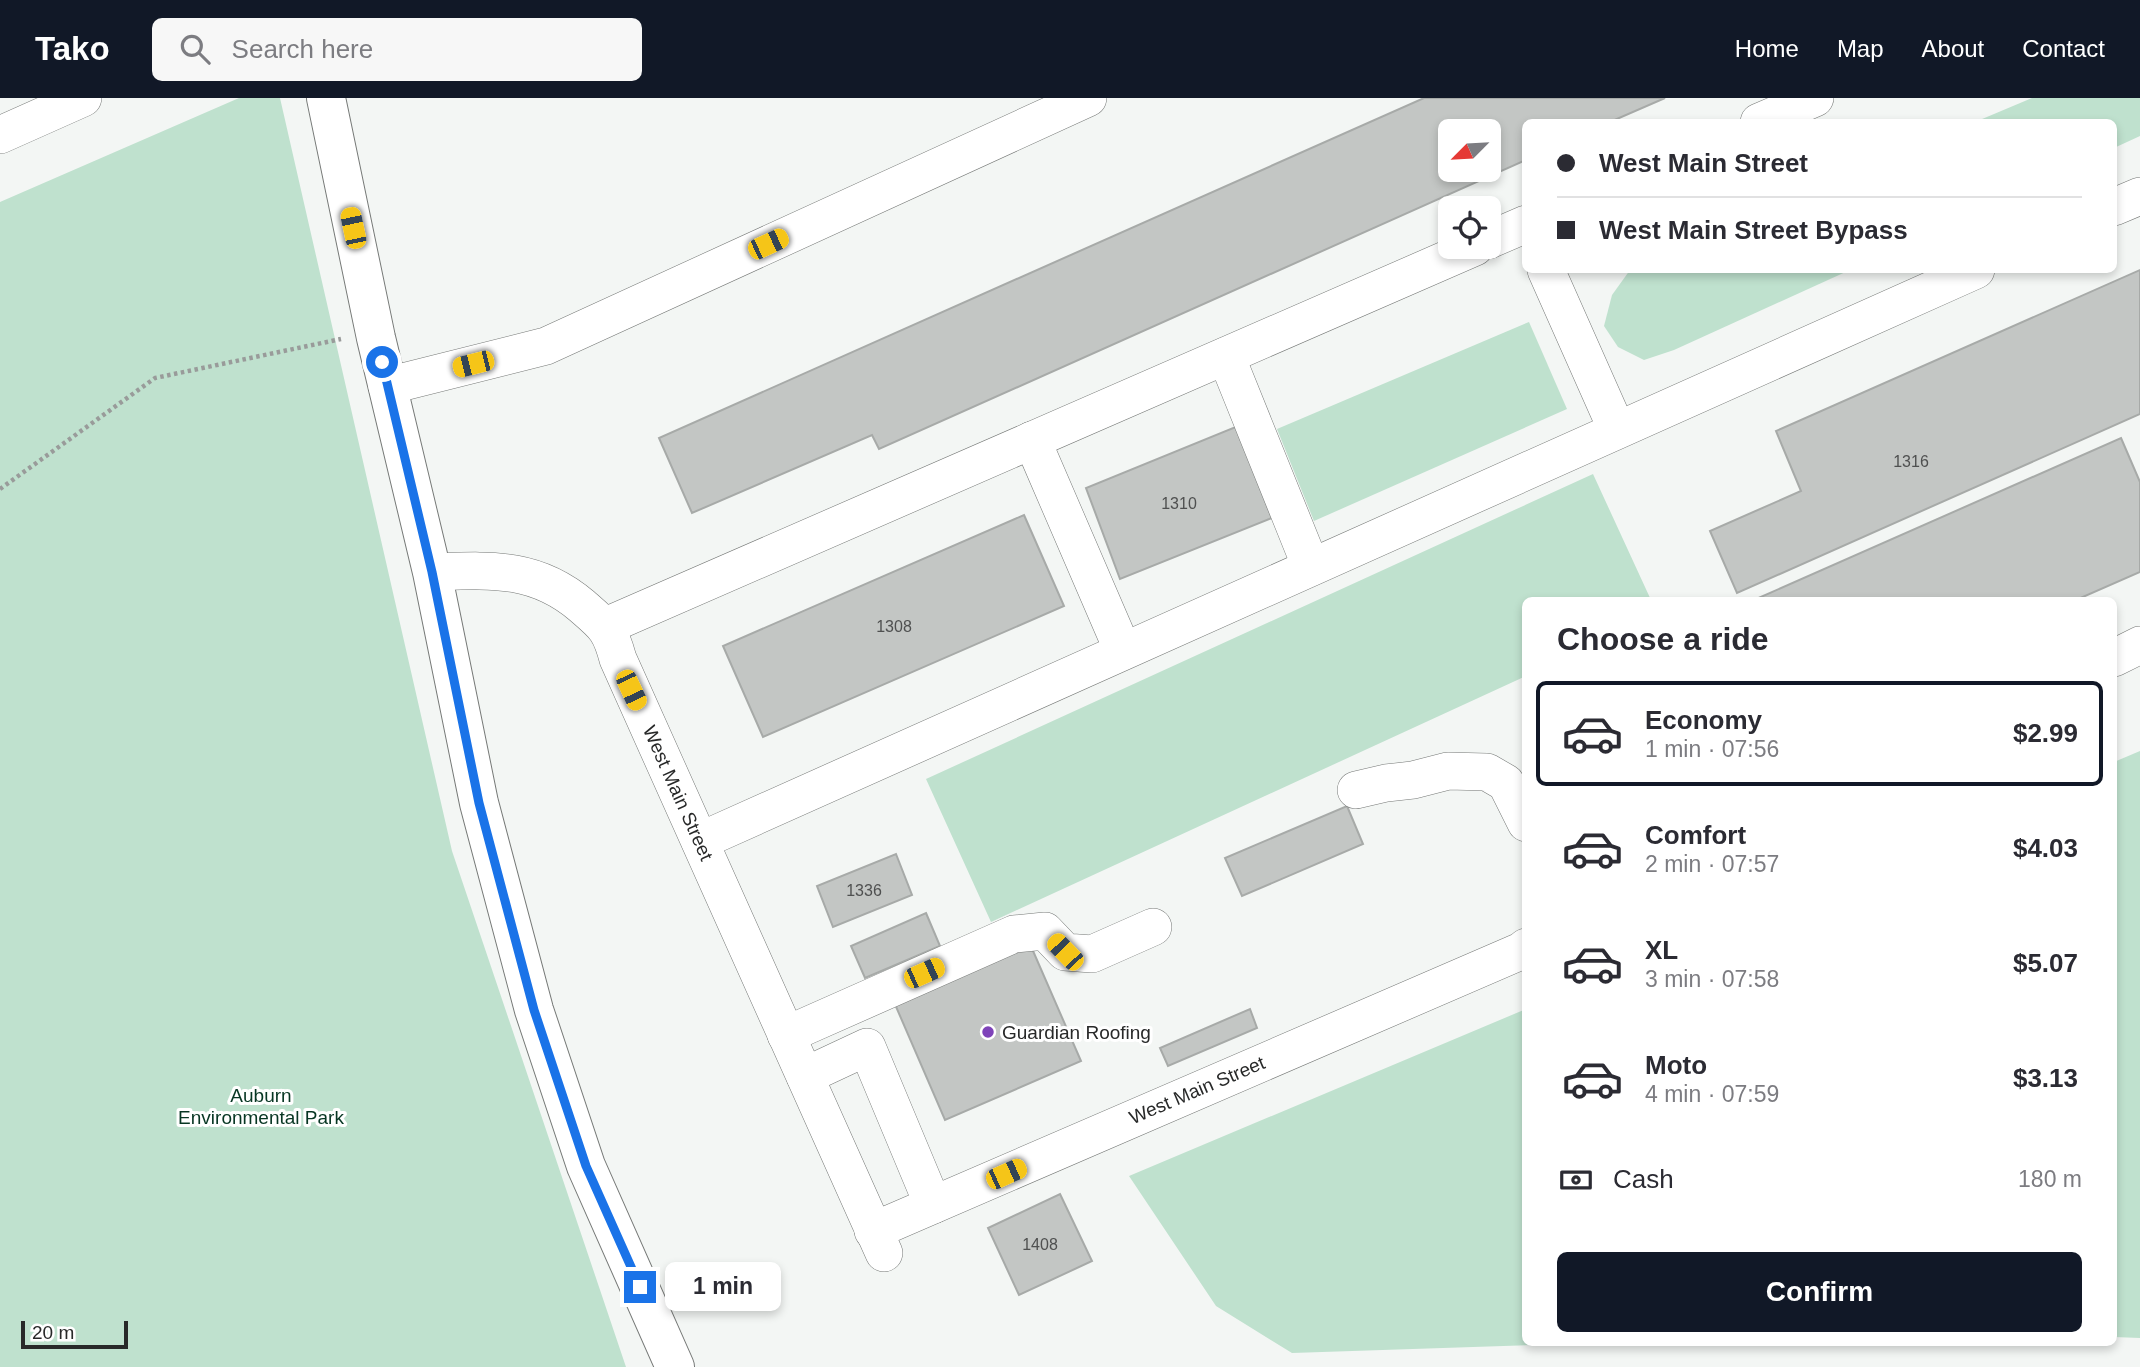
<!DOCTYPE html>
<html lang="en">
<head>
<meta charset="utf-8">
<style>
  body { margin:0; font-family:Helvetica,sans-serif; background:#f7f7f7; color:#2b2b33; height:100vh; display:flex; flex-direction:column; font-size:26px; white-space:nowrap }
  * { box-sizing:border-box; margin:0 }
  p { font-size:23px; color:#7c7c81 }
  .icon { flex:none; width:38px; height:38px; fill:none; stroke:currentColor; stroke-width:2; stroke-linecap:round; stroke-linejoin:round }
  .map { position:relative; flex:1; overflow:hidden }
  .panel { position:absolute; left:1522px; top:499px; width:595px; height:749px; display:flex; flex-direction:column; background:#fff; border-radius:10px; box-shadow:0 4px 10px #0003 }
  .panel>* { flex:none }
  .hud { position:absolute; left:1522px; top:21px; width:595px; height:154px; border-radius:10px; box-shadow:0 4px 10px #0003; display:grid; align-content:center; height:154px; padding:0 35px; background:#fff }
  .needle { width:46px; rotate:246deg }
  .tools { position:absolute; left:1438px; top:21px; display:grid; gap:14px }
  .tools a { display:grid; place-items:center; width:63px; height:63px; border-radius:10px; background:#fff; box-shadow:0 4px 10px #0003; font-size:35px }
  .scale { position:absolute; left:21px; bottom:18px; width:107px; box-sizing:border-box; padding-left:7px; border:4px solid #282929; border-top:0; font-size:19px; line-height:24px; white-space:nowrap; color:#282929; -webkit-text-stroke:5px #fff; paint-order:stroke }
  .end { position:absolute; width:32px; height:32px; margin:-16px; border:9px solid #1a73e8; background:#fff; box-shadow:0 0 0 4px #fff }
  .from { border-radius:50% }
  .bubble { position:absolute; height:49px; border-radius:10px; background:#fff; box-shadow:0 4px 10px #0003; font-size:23px; font-weight:700; line-height:49px; text-align:center }
  .car { position:absolute; width:21px; height:42px; margin:-21px -10px; border-radius:9px; box-shadow:0 0 5px 2px #0007; background:linear-gradient(#f5c518 24%,#345 0 40%,#f5c518 0 76%,#345 0 86%,#f5c518 0) }
  .hud b { display:flex; align-items:center; gap:24px; height:66px; font-size:26px }
  .hud b+b { border-top:2px solid #e1e1e2 }
  .hud i { width:18px; height:18px; background:#2b2b33 }
  ul { padding:0; list-style:none }
  li { display:flex; align-items:center; gap:21px; height:105px; margin:0 14px 10px; padding:0 21px; border:4px solid transparent; border-radius:10px }
  li div { flex:1 }
  li b { display:block; font-size:26px }
  li em { font-style:normal; font-weight:700 }
  li.active { border-color:#111827 }
  li>.icon { width:63px; height:63px; stroke-width:1.5 }
  h2 { padding:0 35px; font-size:32px; line-height:84px }
  .pay { display:flex; align-items:center; gap:18px; height:77px; padding:0 35px; font-size:26px }
  .pay p { margin-inline-start:auto }
  .cta { display:flex; gap:14px; margin-top:auto; padding:14px 35px }
  .cta a { flex:1; height:80px; border-radius:10px; background:#111827; color:#fff; font-size:28px; font-weight:700; line-height:80px; text-align:center }
  header { display:flex; align-items:center; gap:42px; box-sizing:border-box; height:98px; padding:0 35px; background:#111827; color:#fff }
  header strong { font-size:33px }
  nav { display:flex; gap:38px; margin-inline-start:auto; font-size:24px }
  .search { width:490px; height:63px; background:#f7f7f7; display:flex; align-items:center; gap:18px; box-sizing:border-box; padding:0 24px; border-radius:10px; color:#7c7c81; font-size:26px }
  .map>svg:first-child { display:block }
  .green { fill:#bfe1ce }
  .building { fill:#c3c6c4; stroke:#a7aaa8; stroke-width:2; fill-rule:evenodd }
  .lines { fill:none; stroke-linecap:round; stroke-linejoin:round }
  .minor-casing { stroke:#767977; stroke-width:38 }
  .major-casing { stroke:#767977; stroke-width:40 }
  .path { stroke:#999b9a; stroke-width:4.5; stroke-dasharray:3.5 3.5; stroke-linecap:butt }
  .minor { stroke:#fff; stroke-width:37 }
  .major { stroke:#fff; stroke-width:38 }
  .route { stroke:#1a73e8; stroke-width:9 }
  .poi-dot { fill:#7e43b9; stroke:#fff; stroke-width:2.5 }
  .labels { text-anchor:middle; dominant-baseline:central; stroke-width:6; stroke-linejoin:round; paint-order:stroke }
  .number-label { font-size:16px; fill:#4f5050 }
  .street-label { font-size:19px; fill:#282929; stroke:#fff }
  .poi-label { font-size:19px; fill:#282929; stroke:#fff; text-anchor:start }
  .park-label { font-size:19px; fill:#073623; stroke:#fff }
</style>
</head>
<body>
<header>
<strong>Tako</strong>
<div class="search"><svg class="icon" aria-label="search" viewBox="0 0 24 24"><circle cx="10" cy="10" r="6"/><path d="M15 15l6 6"/></svg>Search here</div>
<nav><a>Home</a><a>Map</a><a>About</a><a>Contact</a></nav>
</header>
<div class="map">
<svg width="2140" height="1269" viewBox="0 0 2140 1269">
  <rect width="100%" height="100%" fill="#f3f6f4"/>
  <g class="green">
    <polygon points="239,0 280,0 452,753 626,1269 0,1269 0,104"/>
    <polygon points="2032,0 2140,0 2140,38 2114,50 2114,24 1975,24"/>
    <polygon points="1630,172 1850,172 1674,252 1644,262 1618,249 1604,228 1612,197"/>
    <polygon points="1529,224 1567,311 1314,423 1277,331"/>
    <polygon points="1593,376 1651,502 1526,502 1526,578 991,824 926,681"/>
    <polygon points="2140,653 2140,1240 2114,1239 2114,664"/>
    <polygon points="1526,911 1526,1244 1625,1244 1292,1255 1216,1208 1129,1078"/>
  </g>
  <g class="building">
    <path d="M 1424,0 L 1665,0 L 1610,24 L 1526,24 L 1526,62 L 879,351 L 872,337 L 692,415 L 659,340 ZM 1451,33 L 1489,33 L 1489,72 L 1451,72 Z"/>
    <polygon points="2140,172 2140,316 1737,495 1710,433 1801,393 1776,333"/>
    <polygon points="1238,328 1272,420 1120,481 1086,390"/>
    <polygon points="2121,340 2140,384 2140,474 2076,502 1754,502"/>
    <polygon points="1024,417 1064,508 763,639 723,548"/>
    <polygon points="1347,708 1363,746 1242,798 1225,760"/>
    <polygon points="896,756 912,797 833,829 817,788"/>
    <polygon points="926,815 940,848 865,880 851,848"/>
    <polygon points="1030,846 1081,963 945,1022 894,904"/>
    <polygon points="1250,911 1257,930 1168,968 1160,950"/>
    <polygon points="1060,1096 1092,1163 1019,1197 988,1130"/>
  </g>
  <g class="lines">
    <defs>
      <g id="minor">
        <polyline points="1759,24 1815,0"/>
        <polyline points="0,37 83,0"/>
        <polyline points="2114,109 2140,98"/>
        <polyline points="1489,142 1526,126"/>
        <polyline points="1546,172 1617,332"/>
        <polyline points="1226,258 1311,469"/>
        <polyline points="387,288 546,248 1088,0"/>
        <polyline points="1032,342 1123,553"/>
        <path d="M 432,474 C 490,472 535,468 582,508 C 605,528 610,531 618,561 L 884,1155"/>
        <polyline points="606,528 1475,149"/>
        <polyline points="2114,560 2140,547"/>
        <polyline points="1356,692 1386,685 1413,682 1448,673 1487,674 1506,685 1526,725"/>
        <polyline points="700,743 1976,172"/>
        <polyline points="786,937 1014,836 1045,833 1065,854 1092,856 1153,829"/>
        <polyline points="805,978 867,949 933,1107"/>
        <polyline points="873,1133 1521,853 1526,849"/>
      </g>
      <polyline id="major" points="326,0 376,240 432,474 479,705 534,912 586,1068 675,1269"/>
    </defs>
    <use href="#minor" class="minor-casing"/>
    <use href="#major" class="major-casing"/>
    <polyline class="path" points="0,391 155,280 341,241"/>
    <use href="#minor" class="minor"/>
    <use href="#major" class="major"/>
  </g>
  <g class="lines">
    <polyline class="route" points="382,264 432,474 479,705 534,912 586,1068 640,1189"/>
  </g>
  <circle class="poi-dot" cx="988" cy="934" r="7"/>
  <g class="labels">
    <g class="number-label">
      <text x="1911" y="363">1316</text>
      <text x="1179" y="405">1310</text>
      <text x="894" y="528">1308</text>
      <text x="864" y="792">1336</text>
      <text x="1040" y="1146">1408</text>
    </g>
    <g class="street-label">
      <text transform="translate(678 695) rotate(66)">West Main Street</text>
      <text transform="translate(1197 992) rotate(-23)">West Main Street</text>
    </g>
    <g class="poi-label">
      <text x="1002" y="934">Guardian Roofing</text>
    </g>
    <g class="park-label">
      <text x="261" y="997">Auburn<tspan x="261" dy="22">Environmental Park</tspan></text>
    </g>
  </g>
</svg>
<div class="tools">
<a><svg class="needle" viewBox="-14 -14 28 28"><path d="M0-13l5 13h-10z" fill="#e53935"/><path d="M0 13l5-13h-10z" fill="#7c7c81"/></svg></a>
<a><svg class="icon" aria-label="locate" viewBox="0 0 24 24"><circle cx="12" cy="12" r="6"/><path d="M12 2v4M12 18v4M2 12h4M18 12h4"/></svg></a>
</div>
<div class="scale">20 m</div>
<i class="end from" style="left:382px;top:264px"></i>
<i class="end" style="left:640px;top:1189px"></i>
<div class="bubble" style="left:665px;top:1164px;width:116px">1 min</div>
<i class="car" style="left:353px;top:130px;rotate:348deg"></i>
<i class="car" style="left:768px;top:146px;rotate:65deg"></i>
<i class="car" style="left:473px;top:266px;rotate:256deg"></i>
<i class="car" style="left:631px;top:592px;rotate:155deg"></i>
<i class="car" style="left:1065px;top:854px;rotate:316deg"></i>
<i class="car" style="left:924px;top:875px;rotate:66deg"></i>
<i class="car" style="left:1006px;top:1076px;rotate:66deg"></i>
<div class="hud">
<b><i class="from"></i>West Main Street</b>
<b><i></i>West Main Street Bypass</b>
</div>
<section class="panel">
<h2>Choose a ride</h2>
<ul>
<li class="active"><svg class="icon" aria-label="car" viewBox="0 0 24 24"><path d="M5 17H2v-5l4-1 3-4h7l3 4 3 1v5h-3M9 17h6M6 11h13"/><circle cx="7" cy="17" r="2"/><circle cx="17" cy="17" r="2"/></svg><div><b>Economy</b><p>1 min · 07:56</p></div><em>$2.99</em></li>
<li><svg class="icon" aria-label="car" viewBox="0 0 24 24"><path d="M5 17H2v-5l4-1 3-4h7l3 4 3 1v5h-3M9 17h6M6 11h13"/><circle cx="7" cy="17" r="2"/><circle cx="17" cy="17" r="2"/></svg><div><b>Comfort</b><p>2 min · 07:57</p></div><em>$4.03</em></li>
<li><svg class="icon" aria-label="car" viewBox="0 0 24 24"><path d="M5 17H2v-5l4-1 3-4h7l3 4 3 1v5h-3M9 17h6M6 11h13"/><circle cx="7" cy="17" r="2"/><circle cx="17" cy="17" r="2"/></svg><div><b>XL</b><p>3 min · 07:58</p></div><em>$5.07</em></li>
<li><svg class="icon" aria-label="car" viewBox="0 0 24 24"><path d="M5 17H2v-5l4-1 3-4h7l3 4 3 1v5h-3M9 17h6M6 11h13"/><circle cx="7" cy="17" r="2"/><circle cx="17" cy="17" r="2"/></svg><div><b>Moto</b><p>4 min · 07:59</p></div><em>$3.13</em></li>
</ul>
<div class="pay"><svg class="icon" aria-label="cash" viewBox="0 0 24 24"><path d="M3 7h18v10H3z"/><circle cx="12" cy="12" r="2"/></svg>Cash<p>180 m</p></div>
<div class="cta"><a>Confirm</a></div>
</section>
</div>
</body>
</html>
